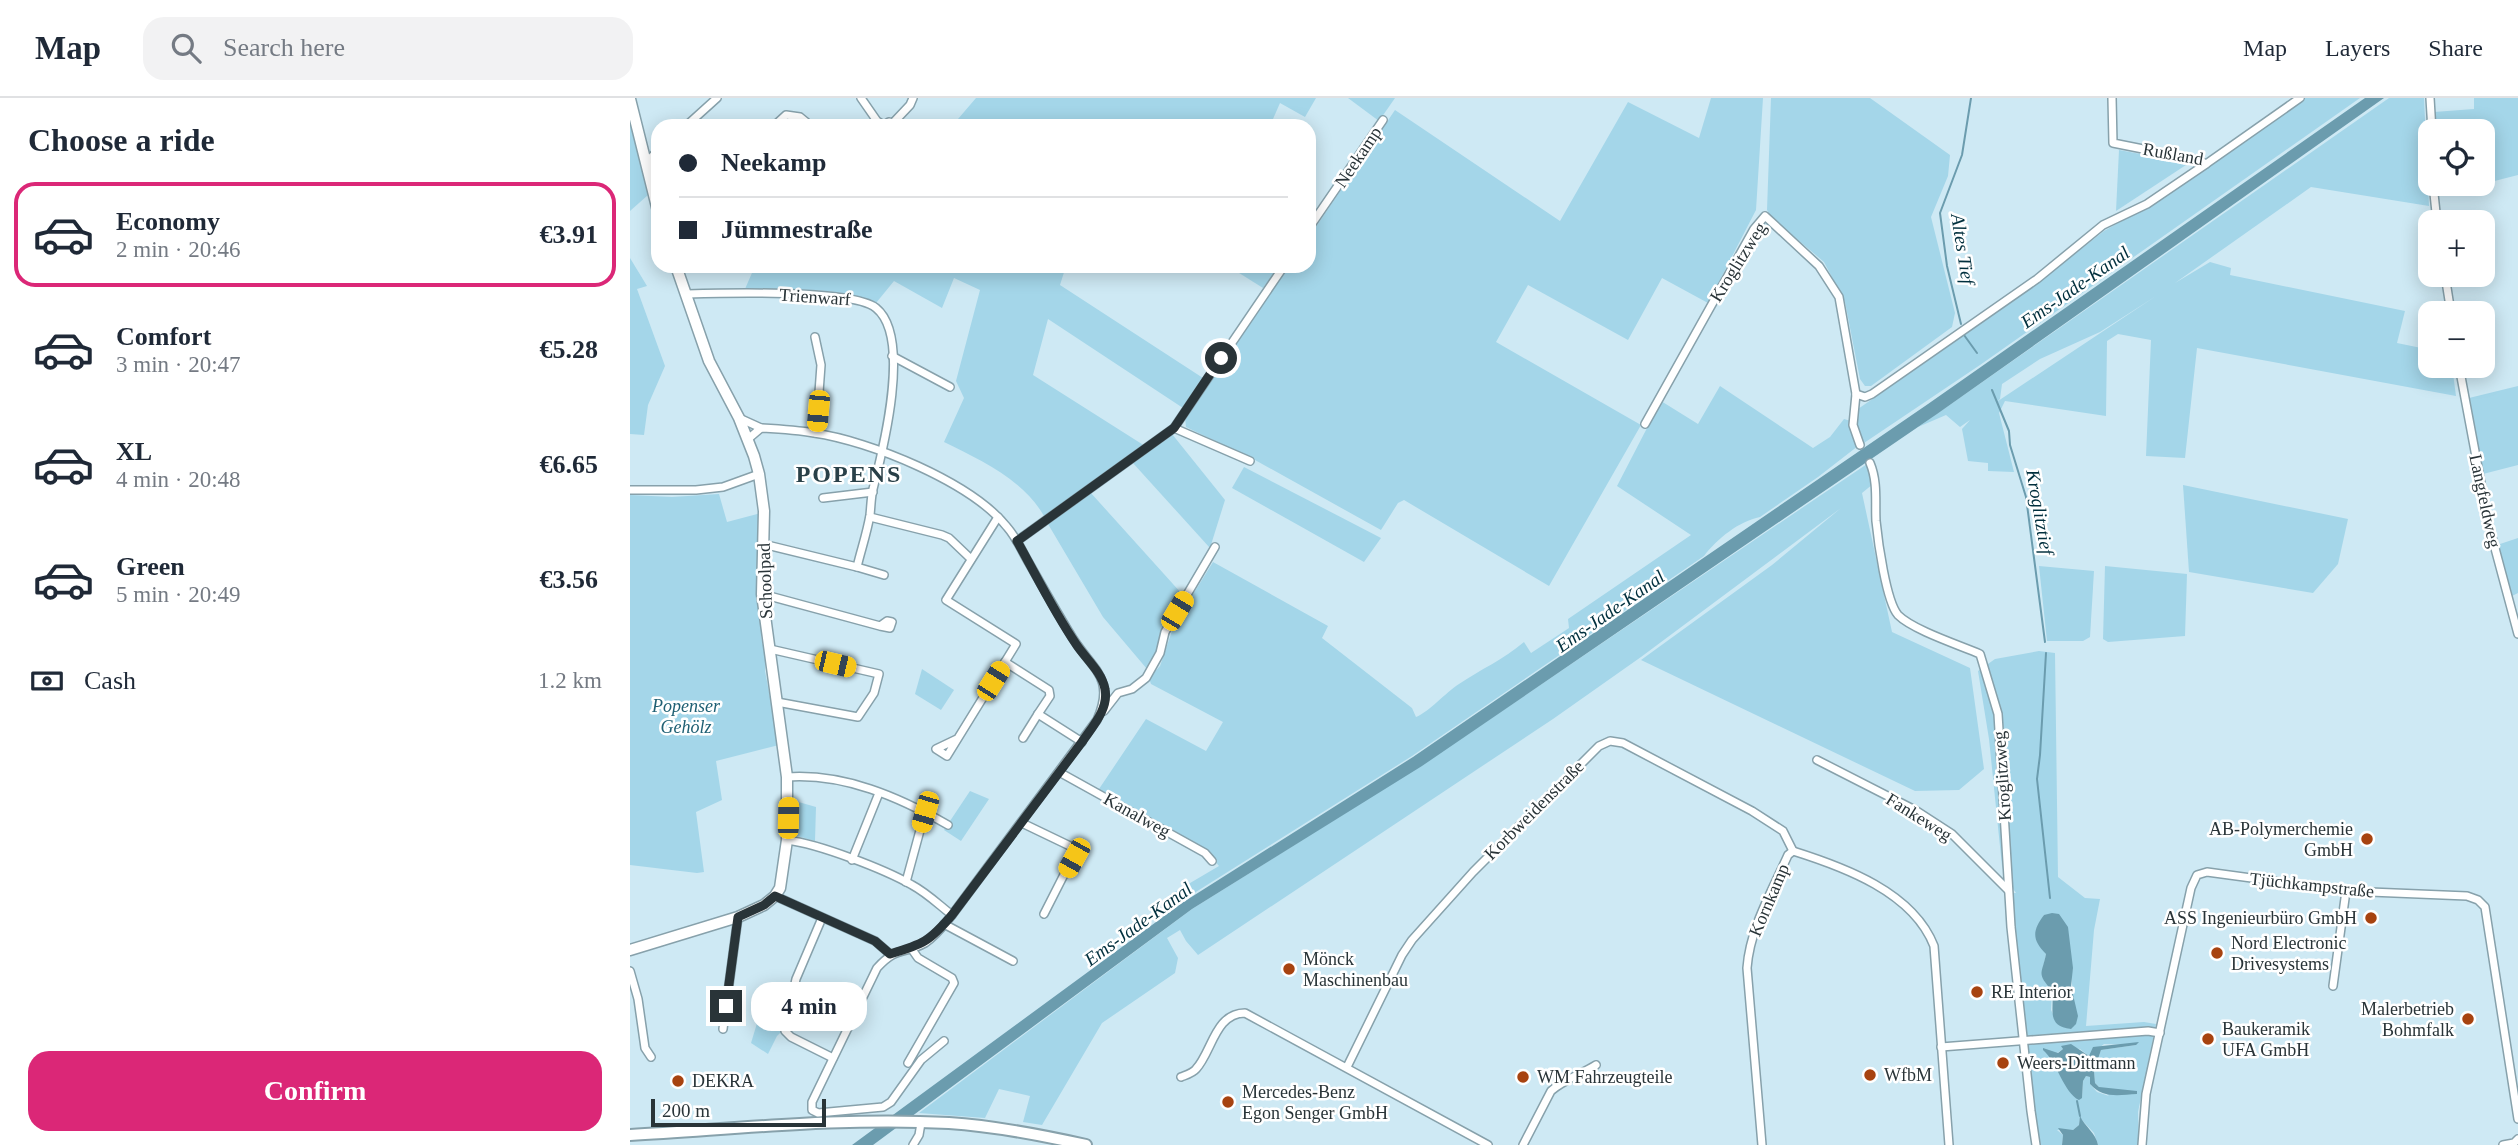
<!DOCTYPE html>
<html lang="en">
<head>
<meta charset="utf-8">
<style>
  body { margin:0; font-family:"Times New Roman",serif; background:#f2f2f3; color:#1f2937; height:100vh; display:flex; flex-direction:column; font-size:26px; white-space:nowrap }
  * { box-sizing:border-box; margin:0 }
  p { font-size:23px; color:#747a83 }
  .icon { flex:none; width:38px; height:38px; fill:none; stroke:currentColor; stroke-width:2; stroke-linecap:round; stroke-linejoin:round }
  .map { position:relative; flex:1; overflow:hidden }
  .details { display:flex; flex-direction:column; background:#fff; width:630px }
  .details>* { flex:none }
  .banner { position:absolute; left:21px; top:21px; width:665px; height:154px; border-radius:21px; box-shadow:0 4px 18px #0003; display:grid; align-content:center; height:154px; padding:0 28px; background:#fff }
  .buttons { position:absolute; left:1788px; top:21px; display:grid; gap:14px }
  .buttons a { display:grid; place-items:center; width:77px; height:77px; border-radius:14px; background:#fff; box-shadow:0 4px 18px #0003; font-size:35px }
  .scale { position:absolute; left:21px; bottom:18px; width:175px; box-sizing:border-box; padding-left:7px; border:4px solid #293438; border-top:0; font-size:19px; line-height:24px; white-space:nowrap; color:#293438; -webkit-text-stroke:5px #fff; paint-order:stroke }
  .end { position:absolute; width:32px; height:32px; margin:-16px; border:9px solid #293438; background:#fff; box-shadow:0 0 0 4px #fff }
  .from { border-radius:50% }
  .bubble { position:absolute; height:49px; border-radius:21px; background:#fff; box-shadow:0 4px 18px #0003; font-size:23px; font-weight:700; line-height:49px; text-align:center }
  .car { position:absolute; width:21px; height:42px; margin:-21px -10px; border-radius:9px; box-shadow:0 0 5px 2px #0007; background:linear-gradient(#f5c518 24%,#345 0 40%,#f5c518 0 76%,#345 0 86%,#f5c518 0) }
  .banner b { display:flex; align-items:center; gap:24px; height:66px; font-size:26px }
  .banner b+b { border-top:2px solid #e0e1e3 }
  .banner i { width:18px; height:18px; background:#1f2937 }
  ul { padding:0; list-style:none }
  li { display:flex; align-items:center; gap:21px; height:105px; margin:0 14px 10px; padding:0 14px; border:4px solid transparent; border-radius:21px }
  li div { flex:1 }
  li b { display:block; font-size:26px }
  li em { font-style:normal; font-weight:700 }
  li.on { border-color:#db2777 }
  li>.icon { width:63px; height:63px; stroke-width:1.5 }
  h2 { padding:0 28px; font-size:32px; line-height:84px }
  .pay { display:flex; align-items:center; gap:18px; height:77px; padding:0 28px; font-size:26px }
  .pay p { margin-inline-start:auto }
  .button { display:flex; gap:14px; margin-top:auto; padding:14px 28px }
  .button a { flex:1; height:80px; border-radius:21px; background:#db2777; color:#fff; font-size:28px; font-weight:700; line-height:80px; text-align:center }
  header { display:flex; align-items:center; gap:42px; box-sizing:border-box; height:98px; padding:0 35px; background:#fff; border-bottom:2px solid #e0e1e3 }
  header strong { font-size:33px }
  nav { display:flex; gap:38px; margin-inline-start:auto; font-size:24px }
  .search { width:490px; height:63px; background:#f2f2f3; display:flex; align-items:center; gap:18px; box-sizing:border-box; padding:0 24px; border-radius:21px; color:#747a83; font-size:26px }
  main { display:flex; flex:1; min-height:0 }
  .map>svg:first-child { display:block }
  .green { fill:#a4d6e9; fill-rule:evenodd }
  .water { fill:#6b9cae }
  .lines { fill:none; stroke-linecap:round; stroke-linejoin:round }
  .stream { stroke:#6b9cae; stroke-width:2 }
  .street-casing { stroke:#87a1ab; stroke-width:10 }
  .secondary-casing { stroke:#87a1ab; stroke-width:13 }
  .primary-casing { stroke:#87a1ab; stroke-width:14 }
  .street { stroke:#fff; stroke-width:7 }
  .secondary { stroke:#fff; stroke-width:10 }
  .primary { stroke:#fff; stroke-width:10 }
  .route { stroke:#293438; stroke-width:9 }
  .poi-dot { fill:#a74310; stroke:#fff; stroke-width:2.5 }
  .labels { text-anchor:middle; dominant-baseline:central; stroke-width:5; stroke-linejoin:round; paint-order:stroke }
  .street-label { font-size:18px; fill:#293438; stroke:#fff }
  .park-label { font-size:18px; font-style:italic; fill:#1f6074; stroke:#fff }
  .poi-label { font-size:18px; fill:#293438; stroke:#fff; text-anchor:start }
  .water-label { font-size:19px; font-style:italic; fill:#002f3d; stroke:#fff }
  .district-label { font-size:24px; font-weight:bold; letter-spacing:2px; fill:#294048; stroke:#fff }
</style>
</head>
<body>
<header>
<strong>Map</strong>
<div class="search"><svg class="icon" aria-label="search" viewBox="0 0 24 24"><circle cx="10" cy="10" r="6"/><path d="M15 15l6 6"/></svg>Search here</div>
<nav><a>Map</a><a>Layers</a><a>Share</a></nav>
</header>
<main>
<section class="details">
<h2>Choose a ride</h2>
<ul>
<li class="on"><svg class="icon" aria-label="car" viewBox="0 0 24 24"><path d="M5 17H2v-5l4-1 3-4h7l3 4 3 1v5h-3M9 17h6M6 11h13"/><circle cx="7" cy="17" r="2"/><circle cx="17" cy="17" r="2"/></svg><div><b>Economy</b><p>2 min · 20:46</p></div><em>€3.91</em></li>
<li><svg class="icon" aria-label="car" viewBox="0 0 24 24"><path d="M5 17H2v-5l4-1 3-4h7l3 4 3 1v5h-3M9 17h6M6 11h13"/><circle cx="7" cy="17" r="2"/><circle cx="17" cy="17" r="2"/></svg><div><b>Comfort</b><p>3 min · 20:47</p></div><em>€5.28</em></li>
<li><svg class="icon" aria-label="car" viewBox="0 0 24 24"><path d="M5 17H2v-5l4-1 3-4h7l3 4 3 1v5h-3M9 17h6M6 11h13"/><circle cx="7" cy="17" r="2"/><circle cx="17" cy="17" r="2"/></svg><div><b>XL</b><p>4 min · 20:48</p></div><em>€6.65</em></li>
<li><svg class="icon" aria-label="car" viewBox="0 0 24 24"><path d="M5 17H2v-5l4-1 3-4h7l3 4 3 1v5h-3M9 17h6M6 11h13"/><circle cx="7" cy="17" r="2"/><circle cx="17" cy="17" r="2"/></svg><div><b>Green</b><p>5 min · 20:49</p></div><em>€3.56</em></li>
</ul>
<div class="pay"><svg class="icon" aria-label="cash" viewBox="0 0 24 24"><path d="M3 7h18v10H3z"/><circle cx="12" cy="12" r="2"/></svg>Cash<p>1.2 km</p></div>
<div class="button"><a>Confirm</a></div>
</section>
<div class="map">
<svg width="1888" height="1047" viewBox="0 0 1888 1047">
  <rect width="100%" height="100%" fill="#cee9f4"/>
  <g class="green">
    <polygon points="346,0 686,0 675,19 650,5 643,21 651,28 322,28"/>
    <polygon points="718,0 765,0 749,23"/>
    <polygon points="1081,0 1133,0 1126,112 1078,205 1032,180 998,242 898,187 866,244 1011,327 919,488 774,402 768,405 751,432 625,362 556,329 555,319 659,168 679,168 679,139 765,12 930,123 998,4 1069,40"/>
    <polygon points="1141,0 1240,0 1320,57 1318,78 1301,119 1325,215 1322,229 1241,288 1235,288 1230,281 1215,204 1194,164 1141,119 1137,112"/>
    <polygon points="1673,0 1730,0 1350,267 1234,345 1232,343 1226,326 1228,311 1399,192 1474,133 1525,104"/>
    <path d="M 1759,0 L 1794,0 L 1799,108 L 1681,89 L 1545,185 L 1580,164 L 1601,170 L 1600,177 L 1775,213 L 1767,245 L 1801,252 L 1801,268 L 1822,268 L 1826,298 L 1567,250 L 1555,360 L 1516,358 L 1521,242 L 1488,236 L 1477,243 L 1476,318 L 1375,303 L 1369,315 L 1384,374 L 1358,373 L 1358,365 L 1338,363 L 1332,331 L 1340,322 L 1330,329 L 1316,317 L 1288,329 ZM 1526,198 L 1365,305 L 1370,301 L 1372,286 L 1410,261 L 1470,234 Z"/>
    <polygon points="1844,0 1888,0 1888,77 1841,89 1841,86 1853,86 1853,33 1805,33 1804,14 1844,11"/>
    <polygon points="0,20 18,97 0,113"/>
    <polygon points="1489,52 1559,65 1486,113"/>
    <polygon points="0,160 17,188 7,191 35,268 18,307 14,337 0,336"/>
    <path d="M 125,168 L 436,168 L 430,187 L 573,280 L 553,310 L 418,221 L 403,277 L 515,348 L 414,418 C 393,381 350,362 314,344 L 334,300 L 326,283 L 350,192 L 324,180 L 312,210 L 264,183 L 246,205 C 208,187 159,193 118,193 L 115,191 Z"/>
    <polygon points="598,168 649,168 633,190"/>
    <path d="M 1090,288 L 1183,350 L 1200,339 L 1214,321 L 1221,323 L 1228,348 L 1188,379 L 1130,419 C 1109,423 1087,441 1074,458 L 782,658 L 542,809 L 538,798 L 589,768 L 575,752 L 469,691 L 516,621 L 576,653 L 593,624 L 521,586 L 519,580 L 530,568 L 544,527 L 583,464 L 698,528 L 692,540 L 782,610 L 786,619 C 799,614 815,595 829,586 C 851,571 873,562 894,544 L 901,555 L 936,532 L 939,530 L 938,521 L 1061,437 L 987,388 L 1031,303 L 1068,326 Z"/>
    <polygon points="1888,288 1888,367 1853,376 1839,300"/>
    <polygon points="542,336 595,402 580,450 502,364"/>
    <polygon points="1237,366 1243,386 1232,395 1262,534 1340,570 1354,671 1329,692 1285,693 1011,562 1142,467 1211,410 1011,559 923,621 568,857 556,843 550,832 537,840 548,860 545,875 472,925 412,1027 393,1024 400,998 369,991 355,1020 289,1015 562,811 792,667"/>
    <polygon points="614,369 751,440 734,464 602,390"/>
    <polygon points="1553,387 1718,421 1708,466 1683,495 1559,474"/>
    <polygon points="460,394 552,496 538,519 524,560 517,571 473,519 418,426"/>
    <polygon points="89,396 97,424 131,415 131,539 136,559 135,573 149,647 86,663 92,702 66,714 74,774 67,775 0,767 0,397 42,399"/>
    <polygon points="1888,440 1888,495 1882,498 1867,447"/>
    <polygon points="1409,468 1464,473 1460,539 1453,543 1417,543"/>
    <polygon points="1475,468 1557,476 1555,538 1478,544 1473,541"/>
    <path d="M 1409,553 L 1425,555 L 1428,779 L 1455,800 L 1470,801 L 1464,832 L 1456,928 L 1514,924 L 1526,926 L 1508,1014 L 1509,1047 L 1468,1047 L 1464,1035 L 1450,1020 L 1449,1027 L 1443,1032 L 1427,1032 L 1433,1037 L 1432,1047 L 1403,1047 L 1396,1003 L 1376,819 L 1375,795 L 1386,795 L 1376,781 L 1372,768 L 1359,641 L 1348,573 L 1365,561 ZM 1414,817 L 1443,870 L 1441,877 L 1443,894 L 1441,931 L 1428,926 L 1421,912 L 1422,893 C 1407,875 1413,876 1416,856 L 1406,832 ZM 1474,946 L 1506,947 L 1471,952 L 1464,973 L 1465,985 L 1479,998 L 1467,994 L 1460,986 L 1460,979 L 1456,978 L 1453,983 L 1452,999 L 1438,990 L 1421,959 L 1433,951 L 1432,948 L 1450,951 L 1459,958 Z"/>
    <polygon points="292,571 324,592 311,612 285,596"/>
    <polygon points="340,693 359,701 331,743 314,732"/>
    <polygon points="165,703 186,709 185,743 164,737"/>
    <polygon points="128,922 150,929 152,933 147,938 138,956 121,945"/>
  </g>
  <g class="water">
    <polygon points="1735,0 1754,0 1307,316 792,668 562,811 243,1047 222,1047 552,805 783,659 1298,306"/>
    <path d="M 1422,815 L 1429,816 L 1438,829 L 1443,870 L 1441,888 L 1448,918 L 1446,926 L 1441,931 C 1415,928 1425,910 1422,893 C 1406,874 1412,877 1416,856 C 1402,842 1402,833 1414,817 Z"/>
    <path d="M 1509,944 L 1506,947 L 1471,952 L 1464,973 L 1465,985 L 1469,989 L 1507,993 L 1507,996 C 1489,997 1473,1001 1460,986 L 1460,979 L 1456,978 L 1453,983 L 1452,1000 L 1449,1002 C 1434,995 1427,964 1413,952 L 1413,950 L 1428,955 L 1433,951 L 1431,948 L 1441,946 L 1459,958 L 1463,949 Z"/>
    <path d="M 1450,1018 C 1455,1029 1466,1035 1468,1047 L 1432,1047 L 1433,1037 L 1428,1030 L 1443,1032 L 1449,1027 Z"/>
  </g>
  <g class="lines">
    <g class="stream">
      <polyline points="1331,226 1317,168 1310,115 1332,57 1341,0"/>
      <polyline points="1334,237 1347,255"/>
      <polyline points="1362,292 1379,333 1380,347 1396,399 1415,544"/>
      <polyline points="1416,555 1410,657 1407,681 1420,800"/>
      <polyline points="1447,1003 1450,1018"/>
    </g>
    <defs>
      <g id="street">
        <polyline points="231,0 247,23 253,27"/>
        <polyline points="1482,0 1483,45 1568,62 1576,66 1670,0"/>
        <polyline points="1800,0 1802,33"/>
        <polyline points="56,28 87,0"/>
        <polyline points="144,28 156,17 170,19 181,28"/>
        <polyline points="253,28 259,24 263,25 280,7 283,0"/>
        <polyline points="16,64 28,53"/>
        <polyline points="1803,86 1807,124"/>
        <polyline points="679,130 753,22"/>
        <polyline points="1815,177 1821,215"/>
        <path d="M 56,196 C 91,195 222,191 246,210 C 282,239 253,352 243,391 C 241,399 241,408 240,417 C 237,435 231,452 227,469 L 133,446"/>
        <polyline points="185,239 191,267 186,335"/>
        <polyline points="262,258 320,289"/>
        <polyline points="1829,268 1859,428 1888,536"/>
        <polyline points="1226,296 1235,299 1242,296 1407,181 1473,127 1517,106 1576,66"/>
        <polyline points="109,320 131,330"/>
        <polyline points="1015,326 1124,131 1135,118 1189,168 1209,199 1226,296 1223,327 1230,347"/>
        <polyline points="544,330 620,363"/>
        <path d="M 118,341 L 131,330 C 149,331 167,332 184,335 C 240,343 341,384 377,429 C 386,439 392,453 399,465 C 412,488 425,511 439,534 C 459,570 487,577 467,622 L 322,817 C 314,827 306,838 295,845 C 273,857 267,848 247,870 L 182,1004 L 182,1012 L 188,1015 L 253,1009 L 261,1004 L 291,962 L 314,943"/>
        <path d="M 1240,365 C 1248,384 1245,404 1246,423 C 1248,443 1256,503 1268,517 C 1283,532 1329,547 1350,556 L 1368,616 L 1381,829 L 1401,1013 L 1406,1047"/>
        <polyline points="0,392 66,392 93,389 129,376"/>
        <polyline points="193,400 243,394"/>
        <polyline points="240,419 312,437 319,440 341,461"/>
        <polyline points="387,443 544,330 654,168"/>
        <polyline points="227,469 254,477"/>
        <polyline points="132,496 250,528 260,530 262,524 257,523 250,528"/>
        <polyline points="140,551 249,576 244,595 228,619 147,604"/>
        <polyline points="375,564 419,592 420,598 408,616 452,644"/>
        <polyline points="474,613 488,595 502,591 516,580 530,555 535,534 585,449"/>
        <polyline points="393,640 408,616"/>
        <polyline points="327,641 306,651 317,658 386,546 316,502 368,419"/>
        <polyline points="1187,662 1285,712 1322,736 1378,792"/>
        <polyline points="429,674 575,755 582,763"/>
        <path d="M 157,679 C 214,675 269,699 318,727"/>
        <polyline points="392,725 442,749 445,755 414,816"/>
        <path d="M 157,742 C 189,746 254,771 282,787 C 297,795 309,807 322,817"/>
        <polyline points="222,762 249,695"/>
        <polyline points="276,784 295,714"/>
        <polyline points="145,798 245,843 260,856"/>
        <polyline points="192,820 166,881 155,933 161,939 203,960"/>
        <polyline points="314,826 383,863"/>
        <polyline points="0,873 8,901 15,950 21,959"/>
        <polyline points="1703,888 1716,793"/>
        <polyline points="93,931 108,819"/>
        <polyline points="1311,949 1518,933 1530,935"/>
        <polyline points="278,965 324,885 322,880 288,860 281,850"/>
        <polyline points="717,969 772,857 782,842 843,774 969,648 980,643 993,645 1122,713 1153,733 1163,753"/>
        <path d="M 551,979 C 556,977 563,975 566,971 C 582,954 585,915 615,915 L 858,1047"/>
        <polyline points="283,1047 289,1037 291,1025"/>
        <path d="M 893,1047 L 921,993 C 933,982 952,976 966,967"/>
        <path d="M 1132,1047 L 1117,870 C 1120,830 1142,793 1158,757 L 1163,753 C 1214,769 1283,794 1304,848 L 1319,1047"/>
        <polyline points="1512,1047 1516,996 1561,790 1567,777 1577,774 1716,793 1837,798 1848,802 1855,809 1888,1021"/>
        <polyline points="1873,1047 1884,1045 1888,1041"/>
      </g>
      <g id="secondary">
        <polyline points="0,1 28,113"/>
        <polyline points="0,852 108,819 134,807 145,798 150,790 157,742 157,679 132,496 134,413 129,376 124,358 109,320 79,263 46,168"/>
      </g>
      <path id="primary" d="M 0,1037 C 106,1031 213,1019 319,1025 C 365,1028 411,1037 456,1047"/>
    </defs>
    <use href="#street" class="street-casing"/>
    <use href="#secondary" class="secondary-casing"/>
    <use href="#primary" class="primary-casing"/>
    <use href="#street" class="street"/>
    <use href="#secondary" class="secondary"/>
    <use href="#primary" class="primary"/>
  </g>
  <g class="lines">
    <path class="route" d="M 96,908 L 108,819 L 134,807 L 145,798 L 245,843 L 260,856 C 293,846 299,844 322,817 L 452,644 C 462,629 479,611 475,591 C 472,574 455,560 446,546 C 424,514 406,477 387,443 L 544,330 L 591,260"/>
  </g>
  <g class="poi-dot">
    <circle cx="1737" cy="741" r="7"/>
    <circle cx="1741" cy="820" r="7"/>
    <circle cx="1587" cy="855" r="7"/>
    <circle cx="659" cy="871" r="7"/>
    <circle cx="1347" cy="894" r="7"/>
    <circle cx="1838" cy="921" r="7"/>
    <circle cx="1578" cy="941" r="7"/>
    <circle cx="1373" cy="965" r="7"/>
    <circle cx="1240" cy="977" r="7"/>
    <circle cx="893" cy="979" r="7"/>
    <circle cx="48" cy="983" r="7"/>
    <circle cx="598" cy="1004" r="7"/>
  </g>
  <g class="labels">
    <g class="street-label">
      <text transform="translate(1543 56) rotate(10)">Rußland</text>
      <text transform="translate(728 59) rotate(-56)">Neekamp</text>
      <text transform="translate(1108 164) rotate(-58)">Kroglitzweg</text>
      <text transform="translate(185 199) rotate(4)">Trienwarf</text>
      <text transform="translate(1855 403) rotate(78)">Langfeldweg</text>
      <text transform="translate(135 483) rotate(-92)">Schoolpad</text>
      <text transform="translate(1372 678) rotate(-94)">Kroglitzweg</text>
      <text transform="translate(904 712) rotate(-45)">Korbweidenstraße</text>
      <text transform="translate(507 717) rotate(29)">Kanalweg</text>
      <text transform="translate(1289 719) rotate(32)">Fankeweg</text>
      <text transform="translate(1682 787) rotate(6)">Tjüchkampstraße</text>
      <text transform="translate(1139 802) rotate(-67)">Kornkamp</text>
    </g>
    <g class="park-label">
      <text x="56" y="608">Popenser<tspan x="56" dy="21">Gehölz</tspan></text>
    </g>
    <g class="poi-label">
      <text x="1723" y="731" text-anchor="end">AB-Polymerchemie<tspan x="1723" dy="21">GmbH</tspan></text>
      <text x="1727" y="820" text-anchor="end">ASS Ingenieurbüro GmbH</text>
      <text x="1601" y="845">Nord Electronic<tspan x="1601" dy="21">Drivesystems</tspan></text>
      <text x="673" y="861">Mönck<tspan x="673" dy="21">Maschinenbau</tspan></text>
      <text x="1361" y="894">RE Interior</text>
      <text x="1824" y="911" text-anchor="end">Malerbetrieb<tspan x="1824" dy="21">Bohmfalk</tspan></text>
      <text x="1592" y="931">Baukeramik<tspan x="1592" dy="21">UFA GmbH</tspan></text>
      <text x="1387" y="965">Weers-Dittmann</text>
      <text x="1254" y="977">WfbM</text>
      <text x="907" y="979">WM Fahrzeugteile</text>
      <text x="62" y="983">DEKRA</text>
      <text x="612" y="994">Mercedes-Benz<tspan x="612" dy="21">Egon Senger GmbH</tspan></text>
    </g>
    <g class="water-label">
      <text transform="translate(1333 151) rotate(81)">Altes Tief</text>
      <text transform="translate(1445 189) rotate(-35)">Ems-Jade-Kanal</text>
      <text transform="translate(1410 414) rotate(80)">Kroglitztief</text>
      <text transform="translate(980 513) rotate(-35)">Ems-Jade-Kanal</text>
      <text transform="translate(508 826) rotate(-36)">Ems-Jade-Kanal</text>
    </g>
    <g class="district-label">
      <text x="219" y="376">POPENS</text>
    </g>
  </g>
</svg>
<div class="buttons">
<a><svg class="icon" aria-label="locate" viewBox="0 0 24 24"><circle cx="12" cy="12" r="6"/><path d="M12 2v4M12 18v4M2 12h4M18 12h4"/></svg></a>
<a>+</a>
<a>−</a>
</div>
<div class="scale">200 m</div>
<i class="end from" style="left:591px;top:260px"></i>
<i class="end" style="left:96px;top:908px"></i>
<div class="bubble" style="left:121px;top:884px;width:116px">4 min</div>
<i class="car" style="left:188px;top:313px;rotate:185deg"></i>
<i class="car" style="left:547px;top:513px;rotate:31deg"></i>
<i class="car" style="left:205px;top:566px;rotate:103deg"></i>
<i class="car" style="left:363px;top:583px;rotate:32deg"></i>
<i class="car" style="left:295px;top:714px;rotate:196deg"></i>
<i class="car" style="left:158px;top:720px;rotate:1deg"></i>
<i class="car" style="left:444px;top:760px;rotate:209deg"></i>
<div class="banner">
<b><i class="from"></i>Neekamp</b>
<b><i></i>Jümmestraße</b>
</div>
</div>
</main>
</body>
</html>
